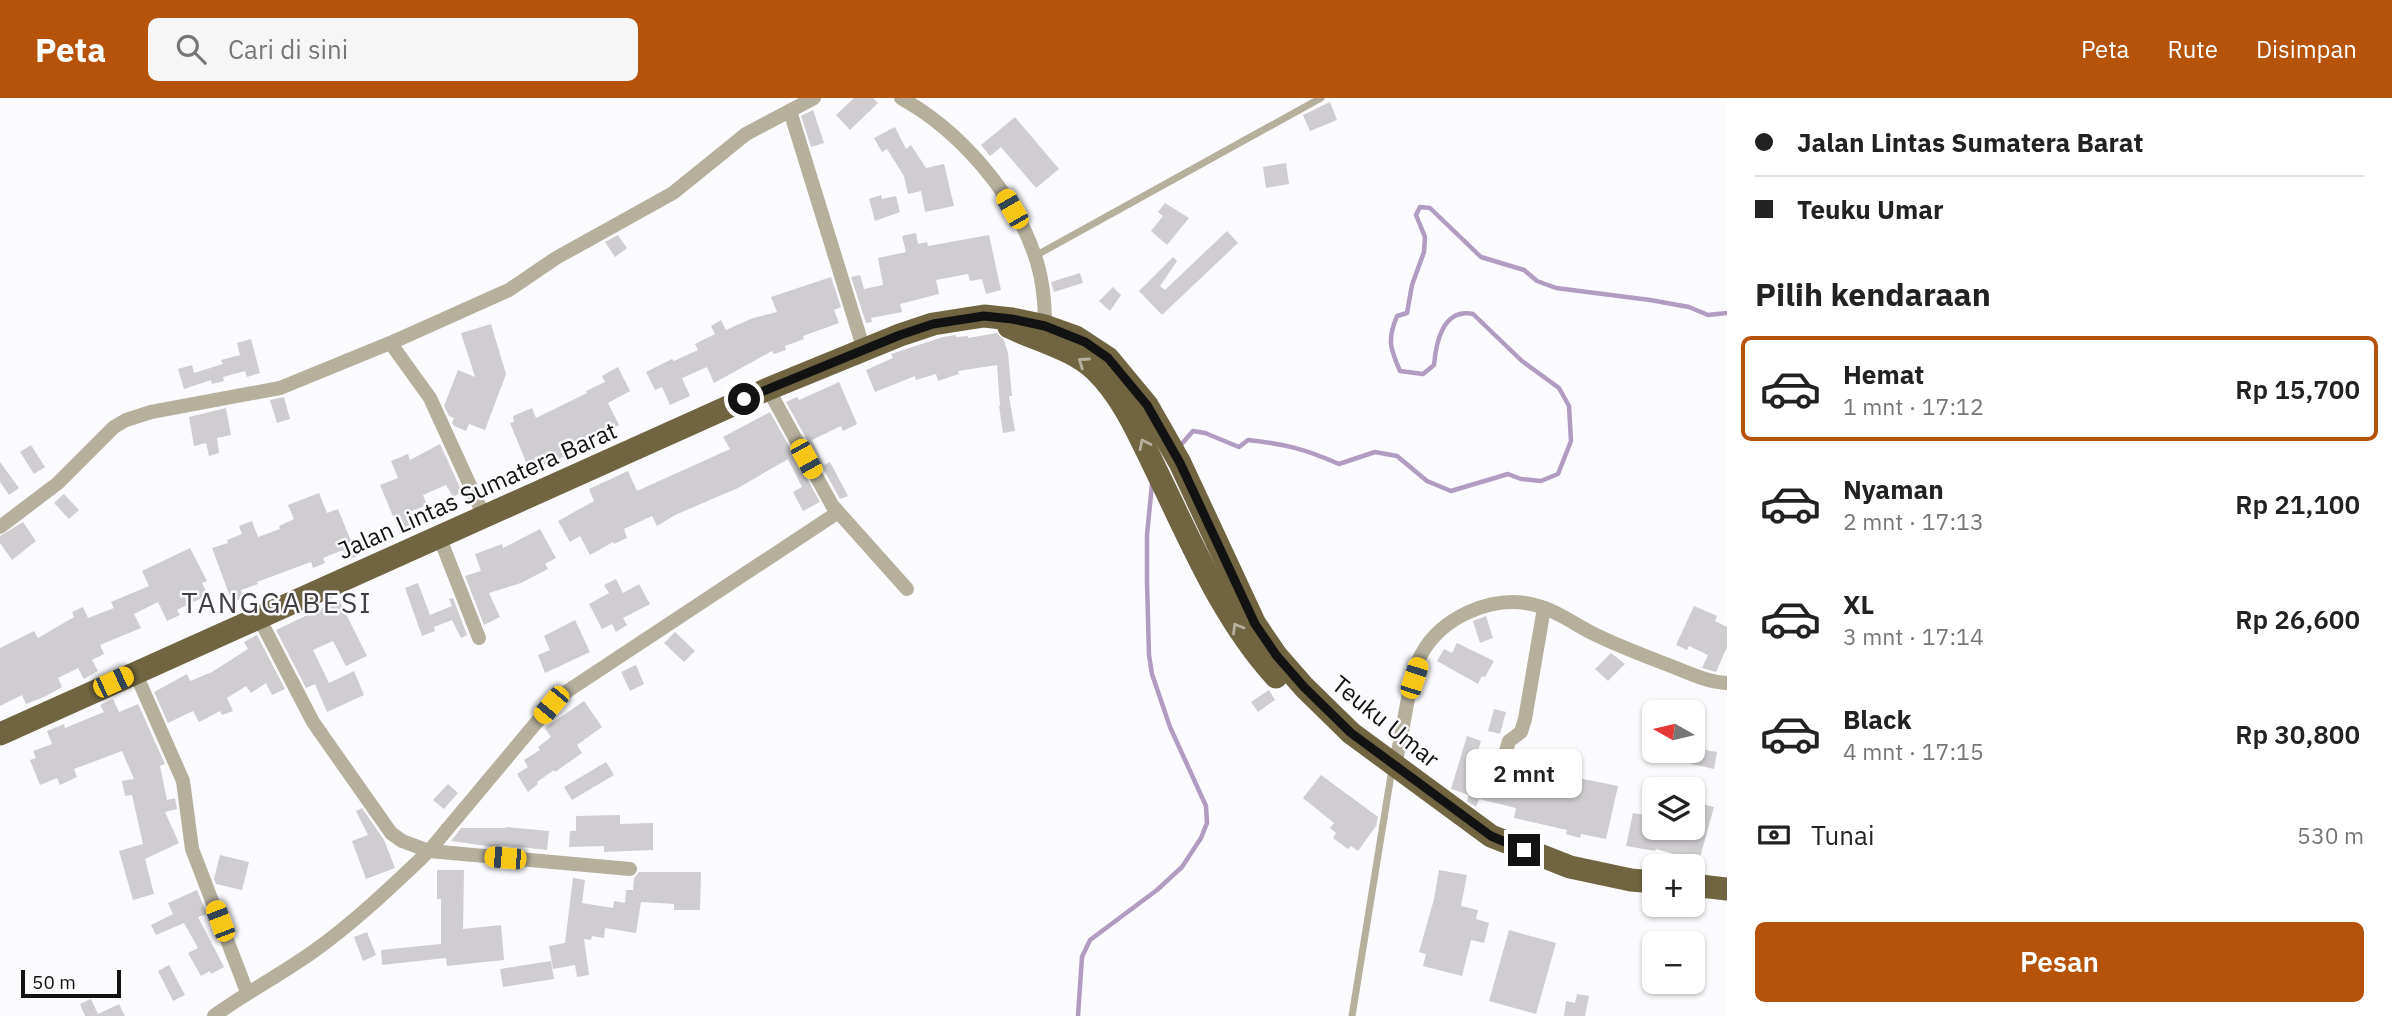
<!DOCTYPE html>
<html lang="id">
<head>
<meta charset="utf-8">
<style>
  body { margin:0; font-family:"IBM Plex Sans",sans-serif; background:#f6f6f6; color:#222; height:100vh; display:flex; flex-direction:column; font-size:26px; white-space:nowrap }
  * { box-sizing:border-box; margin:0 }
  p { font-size:23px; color:#767676 }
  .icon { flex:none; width:38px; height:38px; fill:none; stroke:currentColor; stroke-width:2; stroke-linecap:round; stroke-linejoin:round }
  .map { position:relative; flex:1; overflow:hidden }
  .panel { display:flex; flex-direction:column; background:#fff; width:665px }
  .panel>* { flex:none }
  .hud { display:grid; align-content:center; height:154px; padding:0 28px; background:#fff }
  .needle { width:46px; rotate:278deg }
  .fabs { position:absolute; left:1642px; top:602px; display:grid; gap:14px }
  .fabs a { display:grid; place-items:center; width:63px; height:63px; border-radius:10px; background:#fff; box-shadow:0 2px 5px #0004; font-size:35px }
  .scale { position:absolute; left:21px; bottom:18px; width:100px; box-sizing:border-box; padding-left:7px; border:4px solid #131213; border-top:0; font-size:19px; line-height:24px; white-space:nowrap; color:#131213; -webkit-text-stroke:5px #fbfafd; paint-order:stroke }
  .end { position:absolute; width:32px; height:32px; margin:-16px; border:9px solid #131213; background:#fff; box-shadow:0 0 0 4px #fff }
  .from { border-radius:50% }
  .bubble { position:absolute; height:49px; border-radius:10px; background:#fff; box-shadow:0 2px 5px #0004; font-size:23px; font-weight:600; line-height:49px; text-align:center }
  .car { position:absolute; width:21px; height:42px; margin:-21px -10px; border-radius:9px; box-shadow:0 0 5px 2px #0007; background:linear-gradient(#f5c518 24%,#345 0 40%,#f5c518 0 76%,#345 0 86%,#f5c518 0) }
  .hud b { display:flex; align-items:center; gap:24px; height:66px; font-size:26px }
  .hud b+b { border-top:2px solid #e0e0e0 }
  .hud i { width:18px; height:18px; background:#222 }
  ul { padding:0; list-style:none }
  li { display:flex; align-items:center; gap:21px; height:105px; margin:0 14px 10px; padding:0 14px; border:4px solid transparent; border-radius:10px }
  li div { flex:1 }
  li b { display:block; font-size:26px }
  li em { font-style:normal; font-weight:600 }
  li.on { border-color:#b45309 }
  li>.icon { width:63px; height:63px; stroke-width:1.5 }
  h2 { padding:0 28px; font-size:32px; line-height:84px }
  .pay { display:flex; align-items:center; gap:18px; height:77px; padding:0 28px; font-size:26px }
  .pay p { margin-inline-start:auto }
  .cta { display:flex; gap:14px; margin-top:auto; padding:14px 28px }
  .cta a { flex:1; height:80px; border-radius:10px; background:#b45309; color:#fff; font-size:28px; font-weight:600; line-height:80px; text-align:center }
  header { display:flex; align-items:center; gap:42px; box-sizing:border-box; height:98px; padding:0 35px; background:#b45309; color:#fff }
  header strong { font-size:33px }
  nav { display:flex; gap:38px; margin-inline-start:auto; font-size:24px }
  .search { width:490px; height:63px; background:#f6f6f6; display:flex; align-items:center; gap:18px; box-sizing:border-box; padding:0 24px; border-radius:10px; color:#767676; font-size:26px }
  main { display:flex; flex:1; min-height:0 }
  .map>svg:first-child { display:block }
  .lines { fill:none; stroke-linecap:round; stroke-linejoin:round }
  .stream { stroke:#b19bc1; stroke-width:4.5 }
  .building { fill:#cfcdd0 }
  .service { stroke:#b5af9c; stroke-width:7 }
  .minor { stroke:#b5af9c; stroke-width:14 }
  .trunk { stroke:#706540; stroke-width:23 }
  .oneway { stroke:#b6b09e }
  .route { stroke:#131213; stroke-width:9 }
  .labels { text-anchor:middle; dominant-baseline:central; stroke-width:5; stroke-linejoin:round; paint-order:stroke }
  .street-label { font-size:24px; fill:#131213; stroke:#fbfafd }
  .quarter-label { font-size:28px; letter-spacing:2px; fill:#424043; stroke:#fbfafd }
</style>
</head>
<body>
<header>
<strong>Peta</strong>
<div class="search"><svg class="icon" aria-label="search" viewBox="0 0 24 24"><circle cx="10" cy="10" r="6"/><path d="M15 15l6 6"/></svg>Cari di sini</div>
<nav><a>Peta</a><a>Rute</a><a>Disimpan</a></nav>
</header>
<main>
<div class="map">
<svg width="1727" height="918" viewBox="0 0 1727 918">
  <rect width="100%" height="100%" fill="#fbfafd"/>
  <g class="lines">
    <g class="stream">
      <path d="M 1180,348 L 1193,333 L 1205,335 L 1239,349 L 1248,342 C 1285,346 1305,351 1339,366 L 1375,354 L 1397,358 L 1427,383 L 1451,393 L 1508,376 L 1521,381 L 1541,383 L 1558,376 L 1571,343 L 1569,308 L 1559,290 L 1522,263 L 1473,216 C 1443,210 1436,244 1434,267 L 1423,276 L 1400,273 C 1390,250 1387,242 1397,218 L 1407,215 L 1412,187 L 1424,154 L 1425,139 L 1416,117 L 1420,109 L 1430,110 L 1481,159 L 1524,172 L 1537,183 L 1556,190 L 1650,202 L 1689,209 L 1708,217 L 1727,215"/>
      <polyline points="1078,918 1082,859 1090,842 1157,792 1182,769 1201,740 1207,725 1206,708 1170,629 1152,576 1149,557 1147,484 1147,437 1152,386"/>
    </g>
  </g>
  <g class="building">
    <polygon points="854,0 873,0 878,5 850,32 836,17"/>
    <polygon points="1330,4 1337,22 1310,33 1303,17"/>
    <polygon points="813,12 824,45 811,49 801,18"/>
    <polygon points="1015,19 1059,71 1036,90 1001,49 990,58 981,47"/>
    <polygon points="895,29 906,51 911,47 926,70 944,66 954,108 925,114 921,93 908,96 904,78 887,51 882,54 874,40"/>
    <polygon points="1286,65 1289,86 1266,90 1263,69"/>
    <polygon points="881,97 882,101 896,98 900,114 875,123 869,101"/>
    <polygon points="1165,105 1189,120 1167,147 1151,133 1163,118 1158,114"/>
    <polygon points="1227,133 1238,145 1162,217 1139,193 1173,159 1177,163 1160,188 1165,192"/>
    <polygon points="916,135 918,146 927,144 928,148 989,137 1001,192 986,196 982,181 970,183 968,176 936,182 939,196 900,206 902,214 871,220 872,224 866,225 851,179 860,177 864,191 883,187 878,160 906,154 902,138"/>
    <polygon points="618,137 627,150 615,159 605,144"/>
    <polygon points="1080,175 1083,185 1054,194 1051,184"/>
    <polygon points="831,179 841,209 834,212 839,225 803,238 804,241 785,248 786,252 774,256 772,253 714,285 707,269 682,280 690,298 670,307 662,289 655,292 646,274 672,261 674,263 698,252 695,246 715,236 711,228 721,222 726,232 753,220 777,214 771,199"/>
    <polygon points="1113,189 1121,197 1110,213 1099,203"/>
    <polygon points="491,226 506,276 485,332 469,326 466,333 454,328 452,325 454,320 449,318 444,308 458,272 475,279 461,235"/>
    <polygon points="997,235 1004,242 1008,255 1012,298 1009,298 1015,333 1003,335 999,308 1000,308 997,267 958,273 959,276 938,283 936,276 916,282 915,278 875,294 866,272 893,260 891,256 943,239 956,237 956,239 968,238 968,240"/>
    <polygon points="251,241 260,275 247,279 245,273 223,279 224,283 212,286 211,282 184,291 178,271 192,267 194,275 223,266 221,262 240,257 237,245"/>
    <polygon points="618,269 630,293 608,305 619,327 580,348 583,354 572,359 571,356 544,367 542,363 528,369 510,325 514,324 513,318 532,310 536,320 587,295 586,293 605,284 602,278"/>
    <polygon points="839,284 857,326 843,333 841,328 812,342 824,367 830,364 848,398 840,401 786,304 797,299 799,302"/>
    <polygon points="284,299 290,321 277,325 270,302"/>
    <polygon points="226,310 231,337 217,340 219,355 209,358 206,345 194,348 189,319"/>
    <polygon points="770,314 820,404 803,413 793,394 802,389 788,361 738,390 675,417 657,428 652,418 624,431 627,440 614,446 613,444 590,457 580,438 570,444 558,423 594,403 589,391 628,373 637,393 730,351 723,339"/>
    <polygon points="440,346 462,394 453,399 446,387 423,397 427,407 409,414 415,429 400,435 380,387 398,380 391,363 408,356 410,362"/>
    <polygon points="31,347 45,369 34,376 20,354"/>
    <polygon points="0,364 19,390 9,397 0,384"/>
    <polygon points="319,395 327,415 338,411 357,458 348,462 343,452 323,460 325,465 313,470 311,464 289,472 257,484 258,486 241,492 243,500 232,504 212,450 228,445 227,442 242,436 239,428 252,423 258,439 280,431 279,428 294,421 288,407"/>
    <polygon points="64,396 79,412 69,421 54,405"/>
    <polygon points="23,424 36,443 12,462 0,445 0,438"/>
    <polygon points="540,431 556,460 545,466 548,471 521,485 489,495 500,519 484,527 465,478 481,473 475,456 502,446 503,450"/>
    <polygon points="190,450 207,483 202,485 208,497 177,512 180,517 167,523 158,504 134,516 141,530 100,547 104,556 92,562 98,573 84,581 78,570 58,580 62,589 44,599 26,606 22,597 0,608 0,550 34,533 38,540 74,519 72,514 83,509 88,520 114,510 111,504 149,488 142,473"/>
    <polygon points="616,481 623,495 639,486 650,506 623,520 627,527 616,534 612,526 602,531 589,506 609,495 604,487"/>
    <polygon points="418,485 430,517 452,508 449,501 453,500 467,537 461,540 452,522 434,529 435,533 422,538 405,490"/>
    <polygon points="339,502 367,558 346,568 333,543 313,552 329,585 354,573 364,597 327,614 315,586 306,590 276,532"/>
    <polygon points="1694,508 1717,518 1715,523 1727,529 1727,549 1716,574 1702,570 1708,557 1689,548 1687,552 1676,547"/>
    <polygon points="1486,518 1493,540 1480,545 1473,523"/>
    <polygon points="575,522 590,554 545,575 538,557 550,552 544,538"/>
    <polygon points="675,534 695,553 684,564 664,545"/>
    <polygon points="257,537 285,591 272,597 266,585 251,595 246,588 227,600 233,613 222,617 220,613 199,624 193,613 168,625 154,594 187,576 190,583 212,574 248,551 244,544"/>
    <polygon points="1457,545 1494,563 1485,579 1482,578 1478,586 1437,563 1444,551 1452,555"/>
    <polygon points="1611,555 1625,566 1608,583 1595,571"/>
    <polygon points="636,567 644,586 630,593 621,574"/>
    <polygon points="1269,592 1275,602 1258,614 1251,604"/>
    <polygon points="113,601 119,614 138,606 165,666 160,668 167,702 175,700 177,711 165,714 179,745 145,761 154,796 133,802 119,753 143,746 132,697 125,698 122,683 134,681 122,653 74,671 77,679 60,687 57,680 40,687 30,662 36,660 33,653 52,646 47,633 64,626 65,630 104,614 100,607"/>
    <polygon points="584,603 602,629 577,647 582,655 555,674 554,672 537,684 538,686 528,694 517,676 528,669 524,662 540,652 538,649 551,639 545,630"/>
    <polygon points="1494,611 1506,614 1500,636 1488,633"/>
    <polygon points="1467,638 1481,643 1474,665 1491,674 1497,682 1507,679 1516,654 1543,661 1544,657 1572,664 1568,678 1618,688 1606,741 1581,736 1580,740 1566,736 1567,732 1514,720 1516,710 1479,701 1476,709 1467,703 1469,697 1451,691"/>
    <polygon points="1694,650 1717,654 1714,671 1691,666"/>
    <polygon points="606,664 614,677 572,702 564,689"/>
    <polygon points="1321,677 1378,719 1376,728 1358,753 1351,748 1348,751 1333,740 1336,735 1330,730 1334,725 1303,700"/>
    <polygon points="448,686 458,695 444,711 433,702"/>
    <polygon points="1692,703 1714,709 1699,763 1656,751 1655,753 1626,748 1633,715 1654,719 1654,730 1692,730"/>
    <polygon points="362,710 384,742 395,770 366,781 352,743 368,737 356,713"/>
    <polygon points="620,717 620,726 653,725 653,752 604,754 604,748 569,749 570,733 576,733 576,718"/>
    <polygon points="506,729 549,733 547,752 501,747 501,750 451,743 461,730 506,730"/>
    <polygon points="220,757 249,764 242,792 216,786 214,781"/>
    <polygon points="437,772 464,772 463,831 501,827 504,862 447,868 446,860 382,867 381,852 441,846 441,801 437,801"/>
    <polygon points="1439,772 1467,777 1461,808 1478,812 1476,821 1489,825 1484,845 1471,842 1462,878 1423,868 1426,856 1419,854 1434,801"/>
    <polygon points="639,774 701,774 700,812 674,812 674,806 641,804 636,835 605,830 604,840 592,838 591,842 584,841 589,877 577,879 575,867 553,871 549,848 565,845 573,780 585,782 582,805 613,810 614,803 625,805 626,792 633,792 634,780"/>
    <polygon points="197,792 207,816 198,819 224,869 211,876 210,873 201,878 188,855 198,850 184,825 156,837 151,827 173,816 168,805"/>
    <polygon points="1509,832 1556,845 1536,916 1489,903"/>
    <polygon points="367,834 376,857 363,863 354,839"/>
    <polygon points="551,863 554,881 503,889 500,871"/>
    <polygon points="169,867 185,897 173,903 158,873"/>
    <polygon points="1577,896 1589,898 1585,918 1564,918 1566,903 1575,905"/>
    <polygon points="91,901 98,916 119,906 125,918 85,918 80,906"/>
  </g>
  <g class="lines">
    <g class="service">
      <polyline points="1035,158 1321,0"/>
      <polyline points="1352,918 1391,677"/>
    </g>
    <g class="minor">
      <path d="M 901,0 C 959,32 1014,95 1035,158 C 1043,181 1045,205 1045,228"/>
      <polyline points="790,13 864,252"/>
      <polyline points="768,291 832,407 907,491"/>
      <polyline points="484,418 430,300 394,250 395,243 509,192 556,160 673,95 746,36 814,0"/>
      <polyline points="0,429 58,385 114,329 126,322 151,314 280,290 395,243"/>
      <polyline points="439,438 479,540"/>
      <polyline points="135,574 183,683 192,751 247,894"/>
      <path d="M 1395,666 C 1404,634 1407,586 1421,557 C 1441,519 1493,496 1535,507 C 1556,512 1574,526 1592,535 C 1618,548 1645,558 1671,568 C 1689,575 1707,584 1727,585"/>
      <polyline points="1500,673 1509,643 1521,634 1525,621 1544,510"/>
      <polyline points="630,771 429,753 551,607 563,596 837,415"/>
      <path d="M 214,918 C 247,894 282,876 314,853 C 356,823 392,788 429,753 L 402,743 L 391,735 L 313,624 L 259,520"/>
    </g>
    <g class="trunk">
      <path d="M 1009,229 C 1036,242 1073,251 1095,272 C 1123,299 1139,337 1156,372 C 1191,443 1222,520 1276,579"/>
      <polyline points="0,636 768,291 900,237 933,226 984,218 1012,221 1045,228 1076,239 1108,260 1147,307 1180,365 1255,526 1276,557 1304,589 1351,635 1491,738 1570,769 1631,782 1654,784"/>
      <polyline points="1692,787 1727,791"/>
    </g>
  </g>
  <defs><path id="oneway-chevron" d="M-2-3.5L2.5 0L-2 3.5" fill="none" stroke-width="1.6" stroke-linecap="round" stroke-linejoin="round" transform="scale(1.75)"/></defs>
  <g class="oneway">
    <use href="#oneway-chevron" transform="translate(1083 264) rotate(-145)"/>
    <use href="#oneway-chevron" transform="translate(1144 346) rotate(-116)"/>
    <use href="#oneway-chevron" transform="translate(1237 530) rotate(-120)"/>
  </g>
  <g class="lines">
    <polyline class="route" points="744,301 900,237 933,226 984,218 1012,221 1045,228 1085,244 1108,260 1147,307 1180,365 1255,526 1276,557 1304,589 1351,635 1491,738 1524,752"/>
  </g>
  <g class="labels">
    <g class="street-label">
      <text transform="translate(477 392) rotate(-24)">Jalan Lintas Sumatera Barat</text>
      <text transform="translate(1386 623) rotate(39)">Teuku Umar</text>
    </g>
    <g class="quarter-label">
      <text x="277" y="504">TANGGABESI</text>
    </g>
  </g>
</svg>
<div class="fabs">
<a><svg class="needle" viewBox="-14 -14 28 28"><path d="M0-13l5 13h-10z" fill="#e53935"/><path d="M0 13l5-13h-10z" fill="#767676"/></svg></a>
<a><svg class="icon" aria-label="layers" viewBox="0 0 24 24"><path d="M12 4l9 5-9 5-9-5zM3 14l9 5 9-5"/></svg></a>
<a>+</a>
<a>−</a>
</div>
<div class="scale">50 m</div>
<i class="end from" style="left:744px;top:301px"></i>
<i class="end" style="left:1524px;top:752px"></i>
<div class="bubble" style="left:1466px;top:651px;width:116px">2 mnt</div>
<i class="car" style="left:1012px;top:111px;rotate:330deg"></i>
<i class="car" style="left:806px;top:361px;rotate:151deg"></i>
<i class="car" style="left:1414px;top:580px;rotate:18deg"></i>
<i class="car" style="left:113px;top:584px;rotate:65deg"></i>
<i class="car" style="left:551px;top:607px;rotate:220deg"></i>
<i class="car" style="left:505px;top:760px;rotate:275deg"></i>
<i class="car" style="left:220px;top:823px;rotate:339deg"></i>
</div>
<section class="panel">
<div class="hud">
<b><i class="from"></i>Jalan Lintas Sumatera Barat</b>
<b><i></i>Teuku Umar</b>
</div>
<h2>Pilih kendaraan</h2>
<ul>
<li class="on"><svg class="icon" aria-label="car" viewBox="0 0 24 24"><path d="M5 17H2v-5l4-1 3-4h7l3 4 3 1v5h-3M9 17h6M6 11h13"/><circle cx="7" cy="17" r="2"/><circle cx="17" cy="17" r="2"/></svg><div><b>Hemat</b><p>1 mnt · 17:12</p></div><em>Rp 15,700</em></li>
<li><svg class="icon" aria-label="car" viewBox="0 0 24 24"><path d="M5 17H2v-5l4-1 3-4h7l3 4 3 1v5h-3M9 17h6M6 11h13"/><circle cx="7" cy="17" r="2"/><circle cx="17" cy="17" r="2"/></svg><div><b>Nyaman</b><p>2 mnt · 17:13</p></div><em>Rp 21,100</em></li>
<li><svg class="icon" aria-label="car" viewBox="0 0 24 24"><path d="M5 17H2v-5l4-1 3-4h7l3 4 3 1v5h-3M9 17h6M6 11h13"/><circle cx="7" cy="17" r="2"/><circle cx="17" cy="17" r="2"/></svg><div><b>XL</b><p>3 mnt · 17:14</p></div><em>Rp 26,600</em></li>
<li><svg class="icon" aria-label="car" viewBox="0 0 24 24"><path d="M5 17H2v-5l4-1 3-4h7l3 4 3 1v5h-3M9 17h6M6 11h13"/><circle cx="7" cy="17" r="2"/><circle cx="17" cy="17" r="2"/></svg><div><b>Black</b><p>4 mnt · 17:15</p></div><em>Rp 30,800</em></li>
</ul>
<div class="pay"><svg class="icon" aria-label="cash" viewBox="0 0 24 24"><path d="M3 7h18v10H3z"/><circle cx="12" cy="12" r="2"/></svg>Tunai<p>530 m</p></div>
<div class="cta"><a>Pesan</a></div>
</section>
</main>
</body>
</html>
